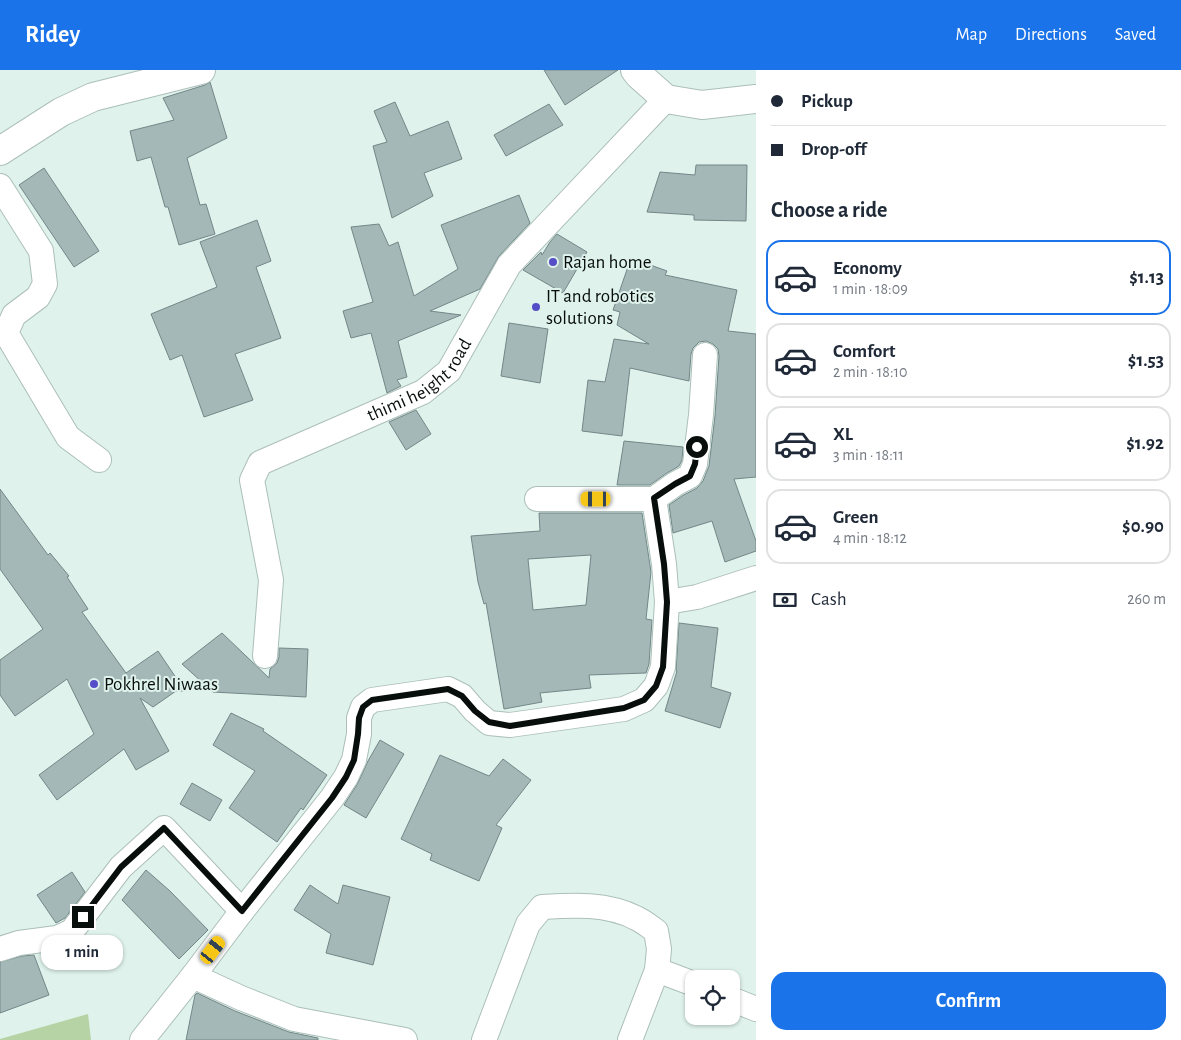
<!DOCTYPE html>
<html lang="en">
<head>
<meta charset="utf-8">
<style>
  body { margin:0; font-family:"Alegreya Sans",sans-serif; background:#f6f6f7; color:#1f2937; height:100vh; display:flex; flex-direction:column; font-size:19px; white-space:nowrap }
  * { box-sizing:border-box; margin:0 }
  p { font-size:16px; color:#747a83 }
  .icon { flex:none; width:28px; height:28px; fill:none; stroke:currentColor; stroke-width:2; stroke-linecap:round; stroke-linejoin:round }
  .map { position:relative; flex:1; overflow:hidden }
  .details { display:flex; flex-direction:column; background:#fff; width:425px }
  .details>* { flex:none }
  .guide { display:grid; align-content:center; height:110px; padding:0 15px; background:#fff }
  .tools { position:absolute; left:685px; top:900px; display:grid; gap:10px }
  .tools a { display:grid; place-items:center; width:55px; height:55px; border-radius:10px; background:#fff; box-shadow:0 1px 4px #0004; font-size:25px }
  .end { position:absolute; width:22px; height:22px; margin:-11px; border:6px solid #070e0c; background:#fff; box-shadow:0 0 0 2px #fff }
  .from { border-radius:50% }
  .bubble { position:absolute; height:35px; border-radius:15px; background:#fff; box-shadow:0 1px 4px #0004; font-size:16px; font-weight:600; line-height:35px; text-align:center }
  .car { position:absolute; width:15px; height:30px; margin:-15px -8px; border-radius:6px; box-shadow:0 0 4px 1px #0007; background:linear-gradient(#f5c518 24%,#345 0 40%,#f5c518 0 76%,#345 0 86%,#f5c518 0) }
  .guide b { display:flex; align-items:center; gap:18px; height:48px; font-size:19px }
  .guide b+b { border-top:1px solid #e0e1e3 }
  .guide i { width:12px; height:12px; background:#1f2937 }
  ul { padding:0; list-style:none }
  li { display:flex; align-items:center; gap:15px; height:75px; margin:0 10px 8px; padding:0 5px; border:2px solid #e0e1e3; border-radius:15px }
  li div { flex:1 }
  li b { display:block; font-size:19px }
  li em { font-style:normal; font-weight:600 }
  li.active { border-color:#1a73e8 }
  li>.icon { width:45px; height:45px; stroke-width:1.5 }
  h2 { padding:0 15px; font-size:22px; line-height:60px }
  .pay { display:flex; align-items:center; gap:12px; height:55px; padding:0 15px; font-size:19px }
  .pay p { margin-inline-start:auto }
  .cta { display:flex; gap:10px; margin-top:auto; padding:10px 15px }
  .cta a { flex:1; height:58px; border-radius:15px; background:#1a73e8; color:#fff; font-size:20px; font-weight:600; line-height:58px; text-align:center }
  header { display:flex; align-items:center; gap:30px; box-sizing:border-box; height:70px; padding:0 25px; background:#1a73e8; color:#fff }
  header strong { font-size:24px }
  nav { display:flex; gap:28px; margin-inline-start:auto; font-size:18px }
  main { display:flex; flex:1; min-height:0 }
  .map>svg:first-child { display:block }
  .green { fill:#b5d3a4 }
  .building { fill:#a4b8b8; stroke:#748787; fill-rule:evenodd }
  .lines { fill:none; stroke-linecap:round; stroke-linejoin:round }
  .minor-casing { stroke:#acbfb9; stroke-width:26 }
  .tertiary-casing { stroke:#acbfb9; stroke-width:30 }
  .minor { stroke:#fff; stroke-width:24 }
  .tertiary { stroke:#fff; stroke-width:28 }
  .route { stroke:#070e0c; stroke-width:6 }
  .poi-dot { fill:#554ec6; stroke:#dff2ec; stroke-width:2 }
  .labels { text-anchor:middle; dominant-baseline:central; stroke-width:4; stroke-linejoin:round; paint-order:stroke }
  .poi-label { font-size:19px; fill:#070e0c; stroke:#dff2ec; text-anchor:start }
  .street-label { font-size:19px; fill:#070e0c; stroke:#dff2ec }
</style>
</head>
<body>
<header>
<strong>Ridey</strong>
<nav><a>Map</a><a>Directions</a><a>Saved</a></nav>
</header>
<main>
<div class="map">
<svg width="756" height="970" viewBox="0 0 756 970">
  <rect width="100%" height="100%" fill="#dff2ec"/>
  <polygon class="green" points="88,944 91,970 0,970 0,969"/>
  <g class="building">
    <polygon points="544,0 618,0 565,35"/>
    <polygon points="210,12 227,68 187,88 200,135 206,134 215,164 179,175 168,137 165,137 151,87 137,91 130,61 174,50 163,28 205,15"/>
    <polygon points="395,32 410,66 448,51 462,89 424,103 433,126 392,148 373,76 387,72 374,41"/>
    <polygon points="549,34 563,55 506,86 494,65"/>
    <polygon points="696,95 747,95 746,151 694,150 694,145 647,142 660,102 695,105"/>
    <polygon points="44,98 99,181 74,197 19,115"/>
    <polygon points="519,125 530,153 499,186 480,219 430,241 461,245 398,271 407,307 397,310 401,316 387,323 371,263 351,268 343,241 373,232 351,157 379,154 389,176 398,172 414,226 458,199 441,155"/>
    <polygon points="257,150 271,191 256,197 281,268 235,284 253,330 204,347 182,285 170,290 151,244 217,217 200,172"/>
    <polygon points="557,164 587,182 563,223 523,200 541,182 542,185 550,172"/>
    <polygon points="631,188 667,201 665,205 737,220 728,261 756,264 756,407 734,409 756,471 756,481 725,492 712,451 673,463 669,435 682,426 697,418 703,411 709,396 715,346 719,286 718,279 713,274 706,271 699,272 693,278 691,284 689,311 630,298 622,366 582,361 588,310 605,312 614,269 649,274 617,255 620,242 613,240"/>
    <polygon points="509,253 548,259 540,313 501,306"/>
    <polygon points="416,340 431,364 406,380 389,352"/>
    <polygon points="624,371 683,377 682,390 679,396 667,403 650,415 617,415"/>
    <polygon points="0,419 48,485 50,483 69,506 67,507 88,539 82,542 126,603 158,581 185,621 176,621 153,637 140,628 169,681 136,700 124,679 57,730 39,705 94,664 67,609 15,646 0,625 0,590 43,559 0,499"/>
    <path d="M 539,443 L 642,443 L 651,502 L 646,549 L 652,550 L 649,594 L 646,603 L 589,605 L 591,618 L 540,623 L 542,632 L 504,639 L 486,533 L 484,534 L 478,512 L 471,466 L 540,461 ZM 591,485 L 586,535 L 533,540 L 528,489 Z"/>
    <polygon points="679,553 718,558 711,617 731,623 720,658 665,641 677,601 676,601"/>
    <polygon points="222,563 269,608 270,599 277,593 279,587 279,578 308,579 306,627 213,622 182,594"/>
    <polygon points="231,643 264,659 263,661 327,705 303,740 301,738 277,772 229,738 255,701 213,675"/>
    <polygon points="380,670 404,684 366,748 344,735 358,713 368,691"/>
    <polygon points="440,685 489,706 503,689 531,710 496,755 502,758 479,811 430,790 432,784 401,769"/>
    <polygon points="192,713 222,730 210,751 180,734"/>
    <polygon points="146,800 170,821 208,860 179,889 122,830"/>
    <polygon points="72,802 85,822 65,848 56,853 37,825"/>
    <polygon points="310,815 338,834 343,815 390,827 373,895 326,883 331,864 294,840"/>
    <polygon points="34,885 49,925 0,943 0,892 22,886"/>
    <polygon points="197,923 235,941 289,962 318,968 318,970 186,970 195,925"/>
  </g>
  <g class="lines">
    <defs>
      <g id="minor">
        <polyline points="0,116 41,181 45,214 38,227 14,245 6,263 68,367 99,390"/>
        <polyline points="537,429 654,429"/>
        <polyline points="667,532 697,527 756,508"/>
        <path id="s1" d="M 265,586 L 271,510 L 252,410 L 260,393 L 423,322 L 449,301 L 509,195 L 666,29"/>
        <polyline points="0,879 19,873 57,868 72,861 121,797 164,758 242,841"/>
        <polyline points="657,900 694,914"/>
        <polyline points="193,906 241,928 294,949 405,970"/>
        <polyline points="731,929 756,939"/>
        <polyline points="142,970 193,906 242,841 332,728 346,707 354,690 359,664 359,648 363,637 372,630 448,619 462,626 475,641 489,653 510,655 624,639 644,630 656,616 663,597 667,532 664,494 654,429 675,414 690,406 695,394 701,345 705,285"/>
        <path d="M 484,970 L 528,854 L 542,837 C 573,835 607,833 636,848 C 643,851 650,857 656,861 L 659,879 L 657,900 L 630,970"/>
      </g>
      <g id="tertiary">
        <polyline points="635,0 639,5 666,29 702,35 756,29"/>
        <polyline points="0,81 61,42 93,27 201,0"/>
      </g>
    </defs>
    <use href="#minor" class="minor-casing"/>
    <use href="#tertiary" class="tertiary-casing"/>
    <use href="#minor" class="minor"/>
    <use href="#tertiary" class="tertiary"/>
  </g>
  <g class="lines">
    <polyline class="route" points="83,847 121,797 164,758 242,841 332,728 346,707 354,690 358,664 359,648 363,637 372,630 448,619 462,626 475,641 489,652 510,656 624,638 644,630 656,616 663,597 667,532 664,494 654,428 675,414 690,406 695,394 697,377"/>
  </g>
  <g class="poi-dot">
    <circle cx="553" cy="192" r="5"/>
    <circle cx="536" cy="237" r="5"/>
    <circle cx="94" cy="614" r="5"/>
  </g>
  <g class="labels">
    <g class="poi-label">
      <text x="563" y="192">Rajan home</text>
      <text x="546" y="226">IT and robotics<tspan x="546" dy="22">solutions</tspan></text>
      <text x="104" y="614">Pokhrel Niwaas</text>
    </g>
    <g class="street-label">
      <text stroke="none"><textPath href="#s1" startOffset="379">thimi height road</textPath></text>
    </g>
  </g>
</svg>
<div class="tools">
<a><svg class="icon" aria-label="locate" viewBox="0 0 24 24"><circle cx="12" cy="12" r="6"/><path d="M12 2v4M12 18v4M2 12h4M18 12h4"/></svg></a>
</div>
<i class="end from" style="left:697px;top:377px"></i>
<i class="end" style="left:83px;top:847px"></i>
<div class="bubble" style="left:41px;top:865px;width:82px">1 min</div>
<i class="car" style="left:596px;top:429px;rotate:270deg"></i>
<i class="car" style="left:213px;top:880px;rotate:37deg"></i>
</div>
<section class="details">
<div class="guide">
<b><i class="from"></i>Pickup</b>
<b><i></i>Drop-off</b>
</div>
<h2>Choose a ride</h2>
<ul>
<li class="active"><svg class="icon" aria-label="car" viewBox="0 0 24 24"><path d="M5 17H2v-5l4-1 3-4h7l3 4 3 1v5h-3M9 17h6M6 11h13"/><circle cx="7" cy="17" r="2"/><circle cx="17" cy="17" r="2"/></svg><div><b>Economy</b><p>1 min · 18:09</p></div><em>$1.13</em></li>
<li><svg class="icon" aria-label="car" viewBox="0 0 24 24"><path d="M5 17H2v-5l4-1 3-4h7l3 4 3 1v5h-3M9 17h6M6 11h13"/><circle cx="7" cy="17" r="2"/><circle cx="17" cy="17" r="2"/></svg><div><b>Comfort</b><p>2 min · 18:10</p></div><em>$1.53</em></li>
<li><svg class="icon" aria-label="car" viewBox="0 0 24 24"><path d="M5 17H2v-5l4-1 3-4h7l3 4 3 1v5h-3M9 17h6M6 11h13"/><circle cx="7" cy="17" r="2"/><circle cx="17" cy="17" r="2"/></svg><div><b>XL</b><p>3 min · 18:11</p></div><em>$1.92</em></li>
<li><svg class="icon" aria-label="car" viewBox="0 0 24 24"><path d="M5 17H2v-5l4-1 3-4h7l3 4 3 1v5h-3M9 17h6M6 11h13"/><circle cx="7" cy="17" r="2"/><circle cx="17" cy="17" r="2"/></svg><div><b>Green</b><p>4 min · 18:12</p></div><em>$0.90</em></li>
</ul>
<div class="pay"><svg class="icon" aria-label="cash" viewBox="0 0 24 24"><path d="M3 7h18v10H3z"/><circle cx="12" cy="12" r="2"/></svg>Cash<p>260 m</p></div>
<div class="cta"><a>Confirm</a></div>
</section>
</main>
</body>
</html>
